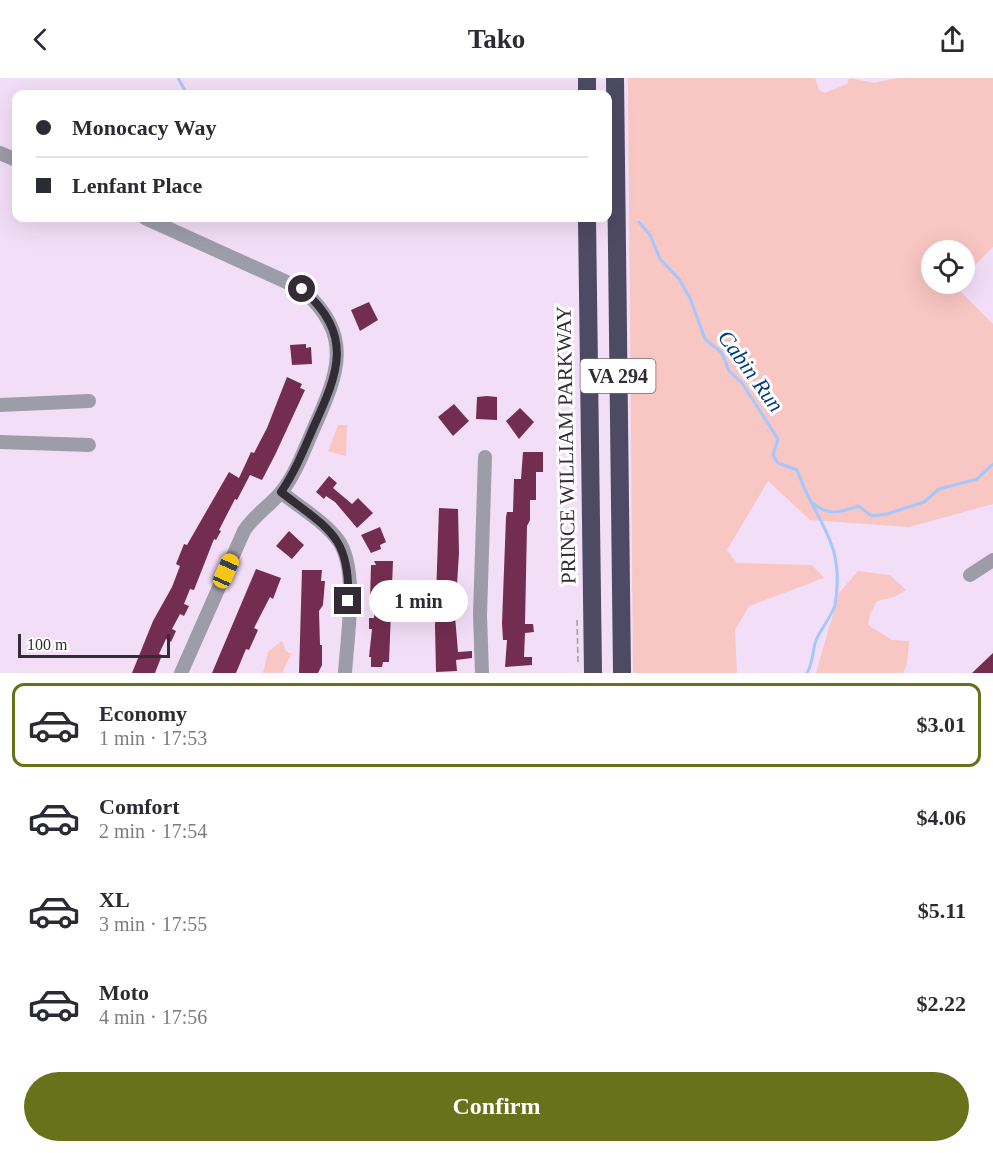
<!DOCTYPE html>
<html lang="en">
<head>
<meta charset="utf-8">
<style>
  body { margin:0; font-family:"Times New Roman",serif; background:#f7f7f7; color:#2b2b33; height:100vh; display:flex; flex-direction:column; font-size:22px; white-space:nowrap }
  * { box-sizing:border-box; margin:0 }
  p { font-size:20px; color:#7c7c81 }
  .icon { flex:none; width:33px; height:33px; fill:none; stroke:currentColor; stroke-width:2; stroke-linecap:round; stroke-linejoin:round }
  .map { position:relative; height:595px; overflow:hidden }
  .panel { display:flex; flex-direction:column; background:#fff; flex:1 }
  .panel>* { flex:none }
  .guide { position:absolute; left:12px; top:12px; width:600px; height:132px; border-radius:12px; box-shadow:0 6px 24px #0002; display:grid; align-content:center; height:132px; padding:0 24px; background:#fff }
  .buttons { position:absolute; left:921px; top:162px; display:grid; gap:12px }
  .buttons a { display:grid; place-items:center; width:54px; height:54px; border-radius:50%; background:#fff; box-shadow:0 6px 24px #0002; font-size:30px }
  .scale { position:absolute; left:18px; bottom:15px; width:152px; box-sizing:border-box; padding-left:6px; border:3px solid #332b35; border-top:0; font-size:16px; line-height:21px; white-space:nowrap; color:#332b35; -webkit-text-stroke:4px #fff; paint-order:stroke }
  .end { position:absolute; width:27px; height:27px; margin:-14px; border:8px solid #332b35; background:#fff; box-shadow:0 0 0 3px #fff }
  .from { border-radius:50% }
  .bubble { position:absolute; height:42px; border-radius:21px; background:#fff; box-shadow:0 6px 24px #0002; font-size:20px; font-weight:700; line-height:42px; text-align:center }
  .car { position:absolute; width:18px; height:36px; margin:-18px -9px; border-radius:8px; box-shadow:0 0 4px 2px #0007; background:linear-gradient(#f5c518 24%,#345 0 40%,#f5c518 0 76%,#345 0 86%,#f5c518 0) }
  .guide b { display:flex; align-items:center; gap:21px; height:57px; font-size:22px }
  .guide b+b { border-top:2px solid #e1e1e2 }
  .guide i { width:15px; height:15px; background:#2b2b33 }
  ul { padding:10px 0 0; list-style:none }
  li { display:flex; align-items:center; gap:18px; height:84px; margin:0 12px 9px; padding:0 12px; border:3px solid transparent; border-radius:12px }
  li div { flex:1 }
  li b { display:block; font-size:22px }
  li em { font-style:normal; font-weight:700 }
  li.current { border-color:#67721b }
  li>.icon { width:54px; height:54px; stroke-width:1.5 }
  .action { display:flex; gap:12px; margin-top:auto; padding:12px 24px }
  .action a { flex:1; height:69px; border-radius:36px; background:#67721b; color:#fff; font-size:24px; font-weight:700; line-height:69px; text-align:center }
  header { display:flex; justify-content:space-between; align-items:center; height:78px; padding:0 24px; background:#fff; font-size:27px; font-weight:700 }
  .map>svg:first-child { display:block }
  .green { fill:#f8c6c3 }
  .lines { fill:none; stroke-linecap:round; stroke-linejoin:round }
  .stream { stroke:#a4c8fd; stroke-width:3 }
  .building { fill:#732d50 }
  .path { stroke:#a898ab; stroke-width:1.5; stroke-dasharray:6 3; stroke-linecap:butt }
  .minor { stroke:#9d9ca9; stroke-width:14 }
  .highway { stroke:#4d4a63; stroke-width:18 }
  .route { stroke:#332b35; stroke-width:8 }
  .labels { text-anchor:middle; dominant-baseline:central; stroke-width:6; stroke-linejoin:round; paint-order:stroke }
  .shield { fill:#fff; stroke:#706b72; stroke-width:1.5 }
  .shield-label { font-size:20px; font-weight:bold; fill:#332b35 }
  .street-label { font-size:21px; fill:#332b35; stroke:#fff }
  .water-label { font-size:22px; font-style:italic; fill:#013b85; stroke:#fff }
</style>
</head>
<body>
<header><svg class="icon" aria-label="back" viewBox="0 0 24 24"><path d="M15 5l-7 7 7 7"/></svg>Tako<svg class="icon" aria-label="share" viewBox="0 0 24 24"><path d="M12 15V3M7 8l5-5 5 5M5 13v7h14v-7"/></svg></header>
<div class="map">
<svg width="993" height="595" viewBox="0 0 993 595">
  <rect width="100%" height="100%" fill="#f3def7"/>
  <g class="green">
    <polygon points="628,0 815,0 819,12 825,15 847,6 849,0 874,5 898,0 993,0 993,169 965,197 964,172 932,172 932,206 956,206 955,208 993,246 993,426 909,449 810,442 768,403 727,472 737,485 812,487 824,500 749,528 735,552 737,595 633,595"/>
    <polygon points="338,347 347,347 346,378 328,373"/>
    <polygon points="858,493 890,497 906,512 894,519 877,523 870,536 868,547 892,562 909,563 907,586 903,595 816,595 839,515"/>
    <polygon points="282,563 286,573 291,576 282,595 263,595 268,574"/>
  </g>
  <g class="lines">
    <g class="stream">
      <polyline points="178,0 187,16"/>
      <path d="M 639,144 L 650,157 L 660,181 L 679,201 L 690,220 L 705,261 L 722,275 L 729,293 L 742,305 L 778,361 L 773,377 L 778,385 L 797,392 C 816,446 846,463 835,527 C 833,535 821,552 817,560 C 812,571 814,583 807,595"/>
      <path d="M 811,424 C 827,438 840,435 858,428 L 872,438 L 887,436 L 924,424 L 939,411 L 977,401 L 993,386"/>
    </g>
  </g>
  <g class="building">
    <polygon points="369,224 378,242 360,253 351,232"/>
    <polygon points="306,266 306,270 311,269 312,286 292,287 290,267"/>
    <polygon points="287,299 302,306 300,310 305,312 275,377 262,402 250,397 237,422 235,421 219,452 221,453 216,462 214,461 194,512 190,511 184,526 189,528 184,538 180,536 172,551 176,553 171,564 166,561 159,576 162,577 155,595 132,595 153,543 172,509 180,488 176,486 184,466 187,467 229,394 239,400 251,374 254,375 267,350"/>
    <polygon points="487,318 497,319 497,342 476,341 477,319"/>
    <polygon points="454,326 469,343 453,358 438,339"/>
    <polygon points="520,330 534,344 519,361 506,343"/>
    <polygon points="523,374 543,374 543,394 536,394 536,422 530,422 530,442 527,448 525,546 533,546 534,554 525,555 524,579 532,579 532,587 505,589 507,562 503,562 502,545 506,439 507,434 513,434 514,401 521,401"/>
    <polygon points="329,398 337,405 333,410 352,426 358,420 373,435 357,450 335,424 326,418 324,421 316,414"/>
    <polygon points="439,430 458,431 459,475 455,538 458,574 472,573 472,580 456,582 457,593 436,594 435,548"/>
    <polygon points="380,449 386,464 380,467 381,471 371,475 361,457"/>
    <polygon points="289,453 304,467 292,481 276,468"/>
    <polygon points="374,483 393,483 389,584 383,584 382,589 371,589 371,579 369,579 372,551 369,551 369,540 374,540 375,522 370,522 371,487 376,487"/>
    <polygon points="256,491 281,500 273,521 270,519 254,550 258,552 249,572 246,571 236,595 212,595"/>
    <polygon points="302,492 322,492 321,503 325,503 323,527 319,533 320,567 322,567 322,587 318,595 299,595"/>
    <polygon points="993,575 993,595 972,595"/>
  </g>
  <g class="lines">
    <polyline class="path" points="577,542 578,585"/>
    <g class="minor">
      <polyline points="0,75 16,82"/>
      <path d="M 145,140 L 302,211 C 355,259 338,295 313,352 C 304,372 296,395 282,413 C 270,428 254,437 244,453 L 181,595"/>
      <polyline points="0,327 89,323"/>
      <polyline points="0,364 89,367"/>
      <path d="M 281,414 C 299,429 324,443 338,462 C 359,491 347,560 345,595"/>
      <polyline points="970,497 993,482"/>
      <polyline points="482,595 480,537 485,379"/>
    </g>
    <g class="highway">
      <polyline points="615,0 622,595"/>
      <polyline points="587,16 587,0"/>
      <polyline points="587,140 593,595"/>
    </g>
  </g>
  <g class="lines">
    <path class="route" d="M 302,211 C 354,257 339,293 314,348 C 304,371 295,394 281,414 C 328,451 351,458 348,523"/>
  </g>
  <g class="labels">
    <rect class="shield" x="580.5" y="281" width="75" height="34" rx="4.5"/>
    <g class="shield-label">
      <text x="618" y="298">VA 294</text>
    </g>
    <g class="street-label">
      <text transform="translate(566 367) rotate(-91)">PRINCE WILLIAM PARKWAY</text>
    </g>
    <g class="water-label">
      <text transform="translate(751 293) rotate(54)">Cabin Run</text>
    </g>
  </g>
</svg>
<div class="buttons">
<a><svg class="icon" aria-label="locate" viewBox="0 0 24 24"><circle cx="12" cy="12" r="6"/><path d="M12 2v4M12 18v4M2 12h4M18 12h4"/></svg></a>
</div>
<div class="scale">100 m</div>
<i class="end from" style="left:302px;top:211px"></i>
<i class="end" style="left:348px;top:523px"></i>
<div class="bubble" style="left:369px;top:502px;width:99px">1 min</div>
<i class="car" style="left:226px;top:493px;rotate:24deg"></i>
<div class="guide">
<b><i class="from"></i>Monocacy Way</b>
<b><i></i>Lenfant Place</b>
</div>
</div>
<section class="panel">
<ul>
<li class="current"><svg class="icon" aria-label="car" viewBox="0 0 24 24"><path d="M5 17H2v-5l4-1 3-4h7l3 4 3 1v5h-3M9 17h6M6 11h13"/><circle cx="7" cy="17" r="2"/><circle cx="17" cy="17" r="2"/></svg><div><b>Economy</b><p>1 min · 17:53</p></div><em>$3.01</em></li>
<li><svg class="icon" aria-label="car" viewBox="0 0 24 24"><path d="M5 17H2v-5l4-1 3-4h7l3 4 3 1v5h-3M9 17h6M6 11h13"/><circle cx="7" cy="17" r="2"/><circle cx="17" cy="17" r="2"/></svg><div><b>Comfort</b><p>2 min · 17:54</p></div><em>$4.06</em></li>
<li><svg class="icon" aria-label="car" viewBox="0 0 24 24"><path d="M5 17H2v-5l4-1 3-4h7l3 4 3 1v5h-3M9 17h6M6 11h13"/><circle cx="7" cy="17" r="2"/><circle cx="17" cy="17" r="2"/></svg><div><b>XL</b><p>3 min · 17:55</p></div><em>$5.11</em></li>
<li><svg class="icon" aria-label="car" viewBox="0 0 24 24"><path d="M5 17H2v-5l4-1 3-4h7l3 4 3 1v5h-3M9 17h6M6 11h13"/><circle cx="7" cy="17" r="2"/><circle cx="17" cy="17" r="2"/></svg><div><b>Moto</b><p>4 min · 17:56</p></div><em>$2.22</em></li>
</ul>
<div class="action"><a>Confirm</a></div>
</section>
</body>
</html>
